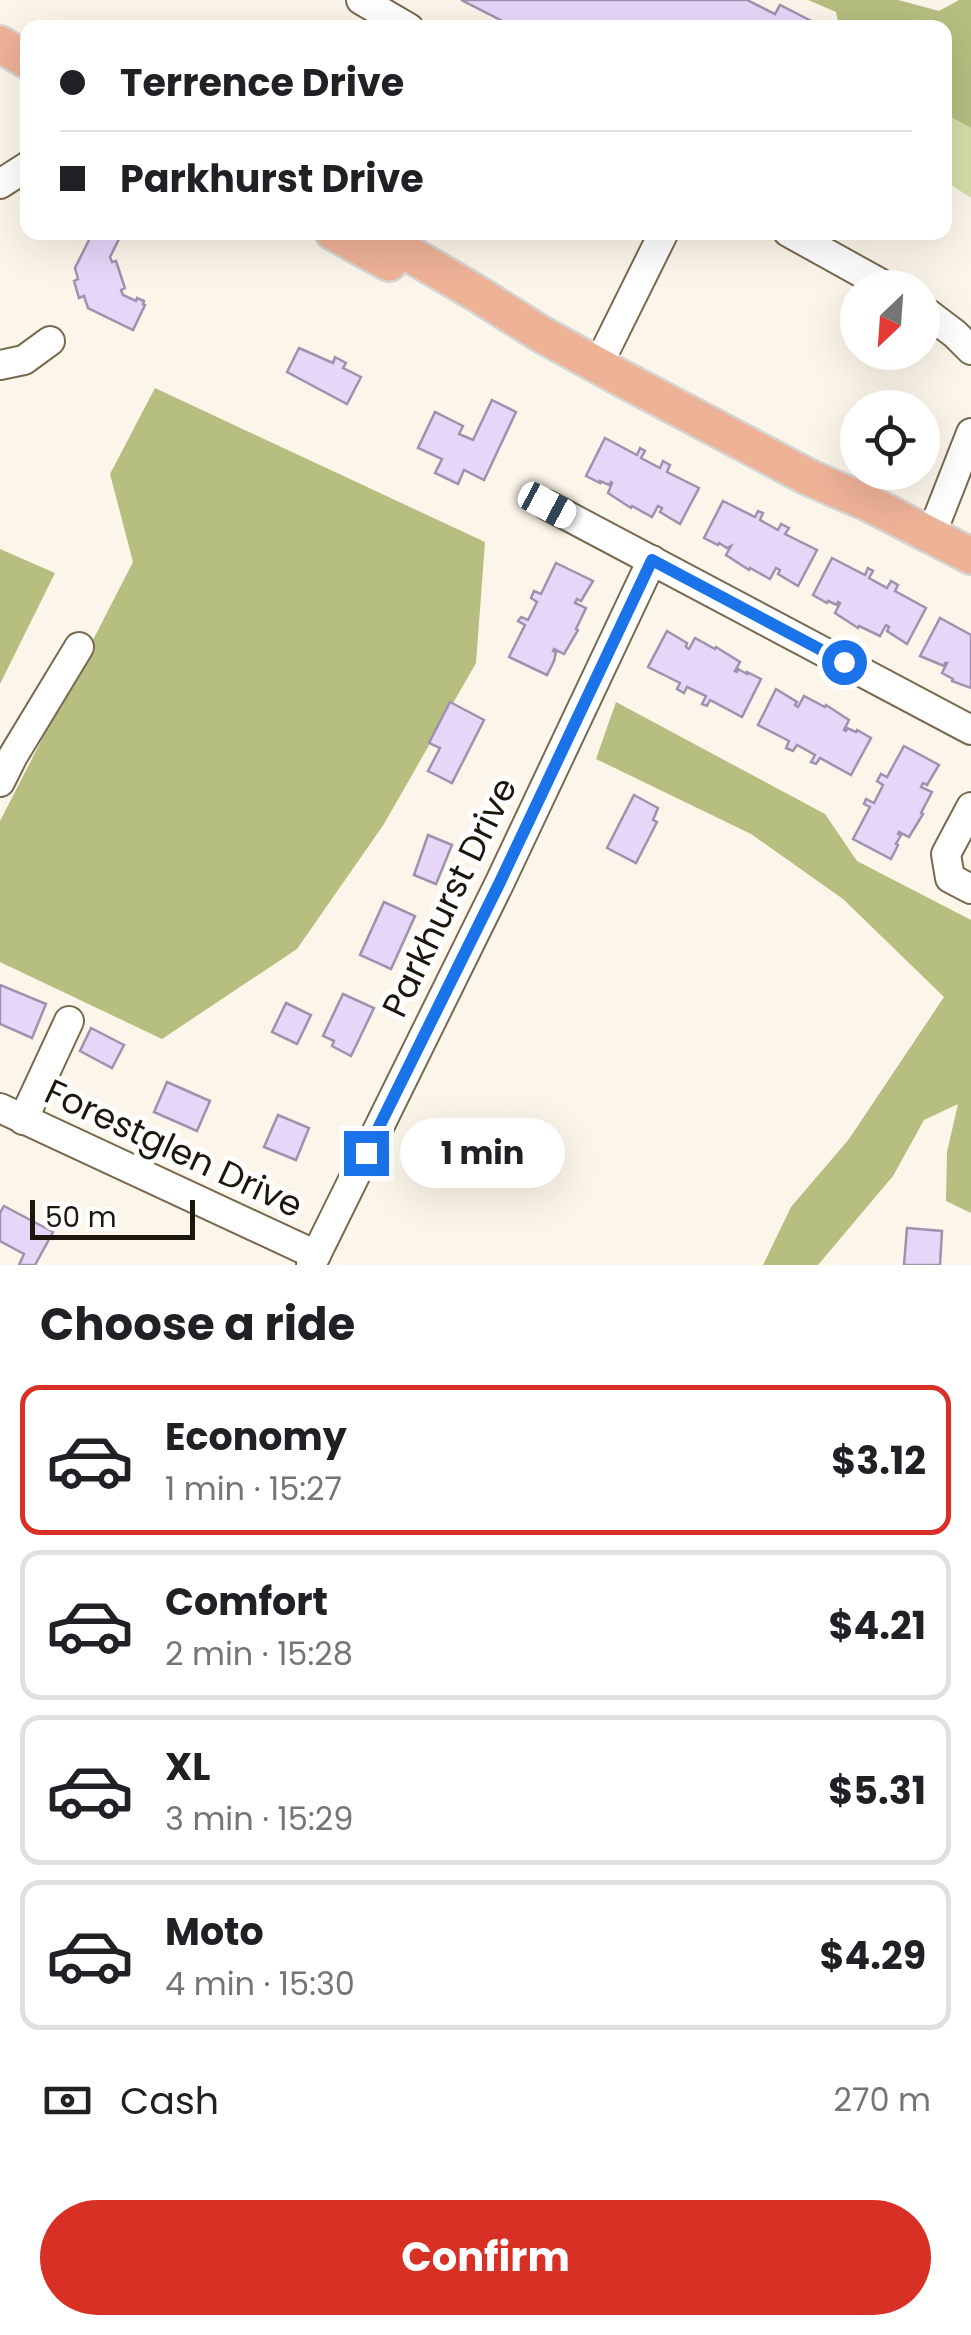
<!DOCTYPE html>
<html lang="en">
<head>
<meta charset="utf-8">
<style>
  body { margin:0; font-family:Poppins,sans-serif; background:#f6f6f6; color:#202124; height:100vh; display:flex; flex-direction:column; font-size:38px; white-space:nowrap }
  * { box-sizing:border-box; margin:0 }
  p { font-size:32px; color:#757577 }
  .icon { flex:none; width:55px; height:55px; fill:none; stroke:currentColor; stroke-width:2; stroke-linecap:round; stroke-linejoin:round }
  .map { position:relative; height:1265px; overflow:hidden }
  .sheet { display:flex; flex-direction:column; background:#fff; flex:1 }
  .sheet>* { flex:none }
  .banner { position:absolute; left:20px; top:20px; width:932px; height:220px; border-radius:20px; box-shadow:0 10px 40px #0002; display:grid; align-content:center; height:220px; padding:0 40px; background:#fff }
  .needle { width:65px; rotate:205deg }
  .tools { position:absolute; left:840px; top:270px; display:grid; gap:20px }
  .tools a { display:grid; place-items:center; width:100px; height:100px; border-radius:50%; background:#fff; box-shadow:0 10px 40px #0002; font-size:50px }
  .scale { position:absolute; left:30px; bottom:25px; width:165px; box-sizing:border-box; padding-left:10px; border:5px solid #1c170c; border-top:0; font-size:28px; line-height:35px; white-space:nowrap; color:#1c170c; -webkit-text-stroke:8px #fff; paint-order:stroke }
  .end { position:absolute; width:45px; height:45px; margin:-22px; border:12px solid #1a73e8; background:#fff; box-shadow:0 0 0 5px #fff }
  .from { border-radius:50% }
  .bubble { position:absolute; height:70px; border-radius:35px; background:#fff; box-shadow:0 10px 40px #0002; font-size:32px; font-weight:700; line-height:70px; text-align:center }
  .car { position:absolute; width:30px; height:60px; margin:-30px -15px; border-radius:12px; box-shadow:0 0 8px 2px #0007; background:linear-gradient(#fff 24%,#345 0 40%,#fff 0 76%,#345 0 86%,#fff 0) }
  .banner b { display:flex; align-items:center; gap:35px; height:95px; font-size:38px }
  .banner b+b { border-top:2px solid #e0e0e0 }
  .banner i { width:25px; height:25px; background:#202124 }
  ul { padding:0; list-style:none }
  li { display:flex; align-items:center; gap:30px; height:150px; margin:0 20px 15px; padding:0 20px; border:5px solid #e0e0e0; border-radius:20px }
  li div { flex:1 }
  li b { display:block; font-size:38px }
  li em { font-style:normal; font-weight:700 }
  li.selected { border-color:#d93025 }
  li>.icon { width:90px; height:90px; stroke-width:1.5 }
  h2 { padding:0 40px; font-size:45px; line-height:120px }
  .pay { display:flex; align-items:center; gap:25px; height:110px; padding:0 40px; font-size:38px }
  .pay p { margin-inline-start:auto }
  .action { display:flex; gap:20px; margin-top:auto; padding:20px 40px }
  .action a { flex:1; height:115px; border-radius:60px; background:#d93025; color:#fff; font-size:40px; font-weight:700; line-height:115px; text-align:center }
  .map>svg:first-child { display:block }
  .green { fill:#d6dda9 }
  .forest { fill:#b6be80 }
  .building { fill:#e6d7f9; stroke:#9f92af; stroke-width:2.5 }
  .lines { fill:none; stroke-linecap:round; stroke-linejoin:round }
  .minor-casing { stroke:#786a4f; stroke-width:32 }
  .major-casing { stroke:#d6d5d3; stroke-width:40 }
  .minor { stroke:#fff; stroke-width:28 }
  .major { stroke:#eeb297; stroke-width:35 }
  .route { stroke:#1a73e8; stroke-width:12 }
  .labels { text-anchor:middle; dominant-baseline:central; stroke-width:10; stroke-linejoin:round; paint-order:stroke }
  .street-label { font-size:35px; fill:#1c170c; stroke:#fff }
</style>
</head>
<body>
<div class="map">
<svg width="971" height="1265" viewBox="0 0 971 1265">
  <rect width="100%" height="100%" fill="#fcf6ea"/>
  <polygon class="green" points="945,114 971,128 971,198 945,181"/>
  <g class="forest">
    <polygon points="808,0 898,0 939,11 959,0 971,0 971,128 945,114 945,28 839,27 836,12"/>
    <polygon points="155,388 485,542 476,663 384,824 297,949 162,1039 0,962 0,821 133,562 110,474"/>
    <polygon points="0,549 55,573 0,684"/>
    <polygon points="616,702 825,814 857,861 971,920 971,1213 946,1201 947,1152 958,1104 924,1120 893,1176 818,1265 763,1265 791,1207 849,1139 944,997 843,899 751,834 596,759"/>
  </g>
  <g class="building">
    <polygon points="461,0 747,0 775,14 780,5 825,28 516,28"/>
    <polygon points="93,232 117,232 121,235 110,257 112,262 116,261 125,288 121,290 123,295 136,301 137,298 144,301 143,304 145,305 133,330 88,308 84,296 79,298 74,281 78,279 75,268"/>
    <polygon points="299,348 333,363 335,357 346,363 343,368 361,377 347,404 287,372"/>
    <polygon points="492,400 516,412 484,480 464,470 458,484 435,473 442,459 418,448 435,412 463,426 459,434 473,440"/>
    <polygon points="605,438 637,455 640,448 645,451 641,458 660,468 663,461 670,465 667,472 699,488 680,524 660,512 662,508 658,506 652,517 632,506 631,508 608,493 612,483 611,482 609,485 600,481 600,483 586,476"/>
    <polygon points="723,501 755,517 758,511 763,513 760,520 778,530 781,524 789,528 785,534 817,550 798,586 778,574 780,570 776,568 770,579 750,568 749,570 726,555 731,546 727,548 719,543 718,545 704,538"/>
    <polygon points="832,558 865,575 868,568 873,571 869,578 887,588 891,581 898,585 895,591 926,608 907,644 887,631 889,627 886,625 880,636 859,626 858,628 835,613 840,603 838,602 837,605 828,601 827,603 813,595"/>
    <polygon points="556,563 593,581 581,601 577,599 575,603 586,608 576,629 578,630 564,654 554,649 553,651 556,652 554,661 547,675 509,657 525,625 518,621 521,617 528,620 537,602 531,598 534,591 541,594"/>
    <polygon points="940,618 971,635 971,688 952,681 953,679 942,673 947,663 945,663 944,666 920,656"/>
    <polygon points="667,631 687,643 686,647 689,649 695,638 715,649 716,647 740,662 735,671 737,672 738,669 747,674 747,672 761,679 742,717 710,700 707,706 702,704 706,696 687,687 684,693 677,689 680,683 648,667"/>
    <polygon points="776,689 797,702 795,705 798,707 804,696 825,707 826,705 849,720 844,730 846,731 847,728 856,732 857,730 871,738 851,775 820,758 816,764 811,762 815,755 797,745 793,751 786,748 789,741 758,725"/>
    <polygon points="450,702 484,720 452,783 428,771 440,748 429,743"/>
    <polygon points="904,746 939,765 927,785 923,783 921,787 932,792 921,813 923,814 909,837 899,832 898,834 901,835 896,844 898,845 891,859 853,839 870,807 864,804 866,799 874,803 883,785 877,781 881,774 887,777"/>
    <polygon points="634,795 658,808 653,820 657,822 636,863 607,848"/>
    <polygon points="428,835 452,845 436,884 414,875"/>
    <polygon points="384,902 415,916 391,969 360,955"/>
    <polygon points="0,985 46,1004 32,1038 0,1024"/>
    <polygon points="343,994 374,1008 351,1056 332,1046 334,1041 323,1036"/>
    <polygon points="286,1003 311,1015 297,1044 272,1032"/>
    <polygon points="91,1028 124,1045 112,1068 80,1051"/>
    <polygon points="167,1082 210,1101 197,1131 154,1112"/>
    <polygon points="278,1115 309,1128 296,1160 264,1147"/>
    <polygon points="4,1206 53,1232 35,1265 19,1265 24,1254 0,1241 0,1213"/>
    <polygon points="907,1228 942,1231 940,1265 904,1265"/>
  </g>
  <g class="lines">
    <defs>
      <g id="minor">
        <polyline points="361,0 409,28"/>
        <polyline points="0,184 28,166"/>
        <polyline points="788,232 889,288"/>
        <polyline points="922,309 955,334 971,350"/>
        <polyline points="0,365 24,360 50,341"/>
        <polyline points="598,365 664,232"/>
        <polyline points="547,505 971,730"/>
        <polyline points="931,535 971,433"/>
        <polyline points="0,782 13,756 79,647"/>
        <polyline points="971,807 946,854 950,878 971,889"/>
        <polyline points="0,1108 316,1255"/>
        <polyline points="23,1120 69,1021"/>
        <polyline points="311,1265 500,882 652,560"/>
      </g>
      <g id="major">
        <polyline points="0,44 28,61"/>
        <polyline points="333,232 389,263"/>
        <polyline points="372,232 481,296 541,334 621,378 810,478 868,503 971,556"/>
      </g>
    </defs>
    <use href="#minor" class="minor-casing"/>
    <use href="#major" class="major-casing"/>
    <use href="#minor" class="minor"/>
    <use href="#major" class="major"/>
  </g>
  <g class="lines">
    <polyline class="route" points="366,1153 500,882 652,560 844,662"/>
  </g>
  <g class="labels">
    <g class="street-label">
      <text transform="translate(449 897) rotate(-64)">Parkhurst Drive</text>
      <text transform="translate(174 1148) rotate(25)">Forestglen Drive</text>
    </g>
  </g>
</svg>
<div class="tools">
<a><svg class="needle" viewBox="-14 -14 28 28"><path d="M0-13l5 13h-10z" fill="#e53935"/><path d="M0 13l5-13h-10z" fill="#757577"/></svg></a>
<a><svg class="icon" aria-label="locate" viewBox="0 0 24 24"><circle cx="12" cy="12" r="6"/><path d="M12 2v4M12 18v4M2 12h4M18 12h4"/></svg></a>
</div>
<div class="scale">50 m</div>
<i class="end from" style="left:844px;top:662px"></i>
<i class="end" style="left:366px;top:1153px"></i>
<div class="bubble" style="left:400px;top:1118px;width:165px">1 min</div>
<i class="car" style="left:547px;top:505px;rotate:118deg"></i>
<div class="banner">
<b><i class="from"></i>Terrence Drive</b>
<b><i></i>Parkhurst Drive</b>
</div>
</div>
<section class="sheet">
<h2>Choose a ride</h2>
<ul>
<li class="selected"><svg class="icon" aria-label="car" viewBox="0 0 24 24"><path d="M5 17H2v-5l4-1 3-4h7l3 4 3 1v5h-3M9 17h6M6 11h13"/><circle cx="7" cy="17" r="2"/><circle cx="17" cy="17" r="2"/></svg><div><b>Economy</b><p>1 min · 15:27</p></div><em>$3.12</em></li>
<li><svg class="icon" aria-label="car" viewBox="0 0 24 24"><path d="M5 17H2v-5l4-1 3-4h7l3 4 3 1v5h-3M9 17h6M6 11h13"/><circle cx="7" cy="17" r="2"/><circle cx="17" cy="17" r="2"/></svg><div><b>Comfort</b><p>2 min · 15:28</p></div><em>$4.21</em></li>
<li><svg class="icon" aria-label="car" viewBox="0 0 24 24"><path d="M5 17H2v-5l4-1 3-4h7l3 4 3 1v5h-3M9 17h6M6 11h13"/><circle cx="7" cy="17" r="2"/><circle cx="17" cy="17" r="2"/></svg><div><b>XL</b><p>3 min · 15:29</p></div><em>$5.31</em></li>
<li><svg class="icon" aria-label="car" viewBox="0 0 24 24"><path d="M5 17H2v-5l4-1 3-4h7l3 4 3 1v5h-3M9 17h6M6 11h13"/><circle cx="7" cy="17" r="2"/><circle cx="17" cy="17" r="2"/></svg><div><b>Moto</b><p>4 min · 15:30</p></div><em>$4.29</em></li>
</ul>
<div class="pay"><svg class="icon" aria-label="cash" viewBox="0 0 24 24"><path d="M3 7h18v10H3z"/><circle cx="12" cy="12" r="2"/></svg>Cash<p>270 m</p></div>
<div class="action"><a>Confirm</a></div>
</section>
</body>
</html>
